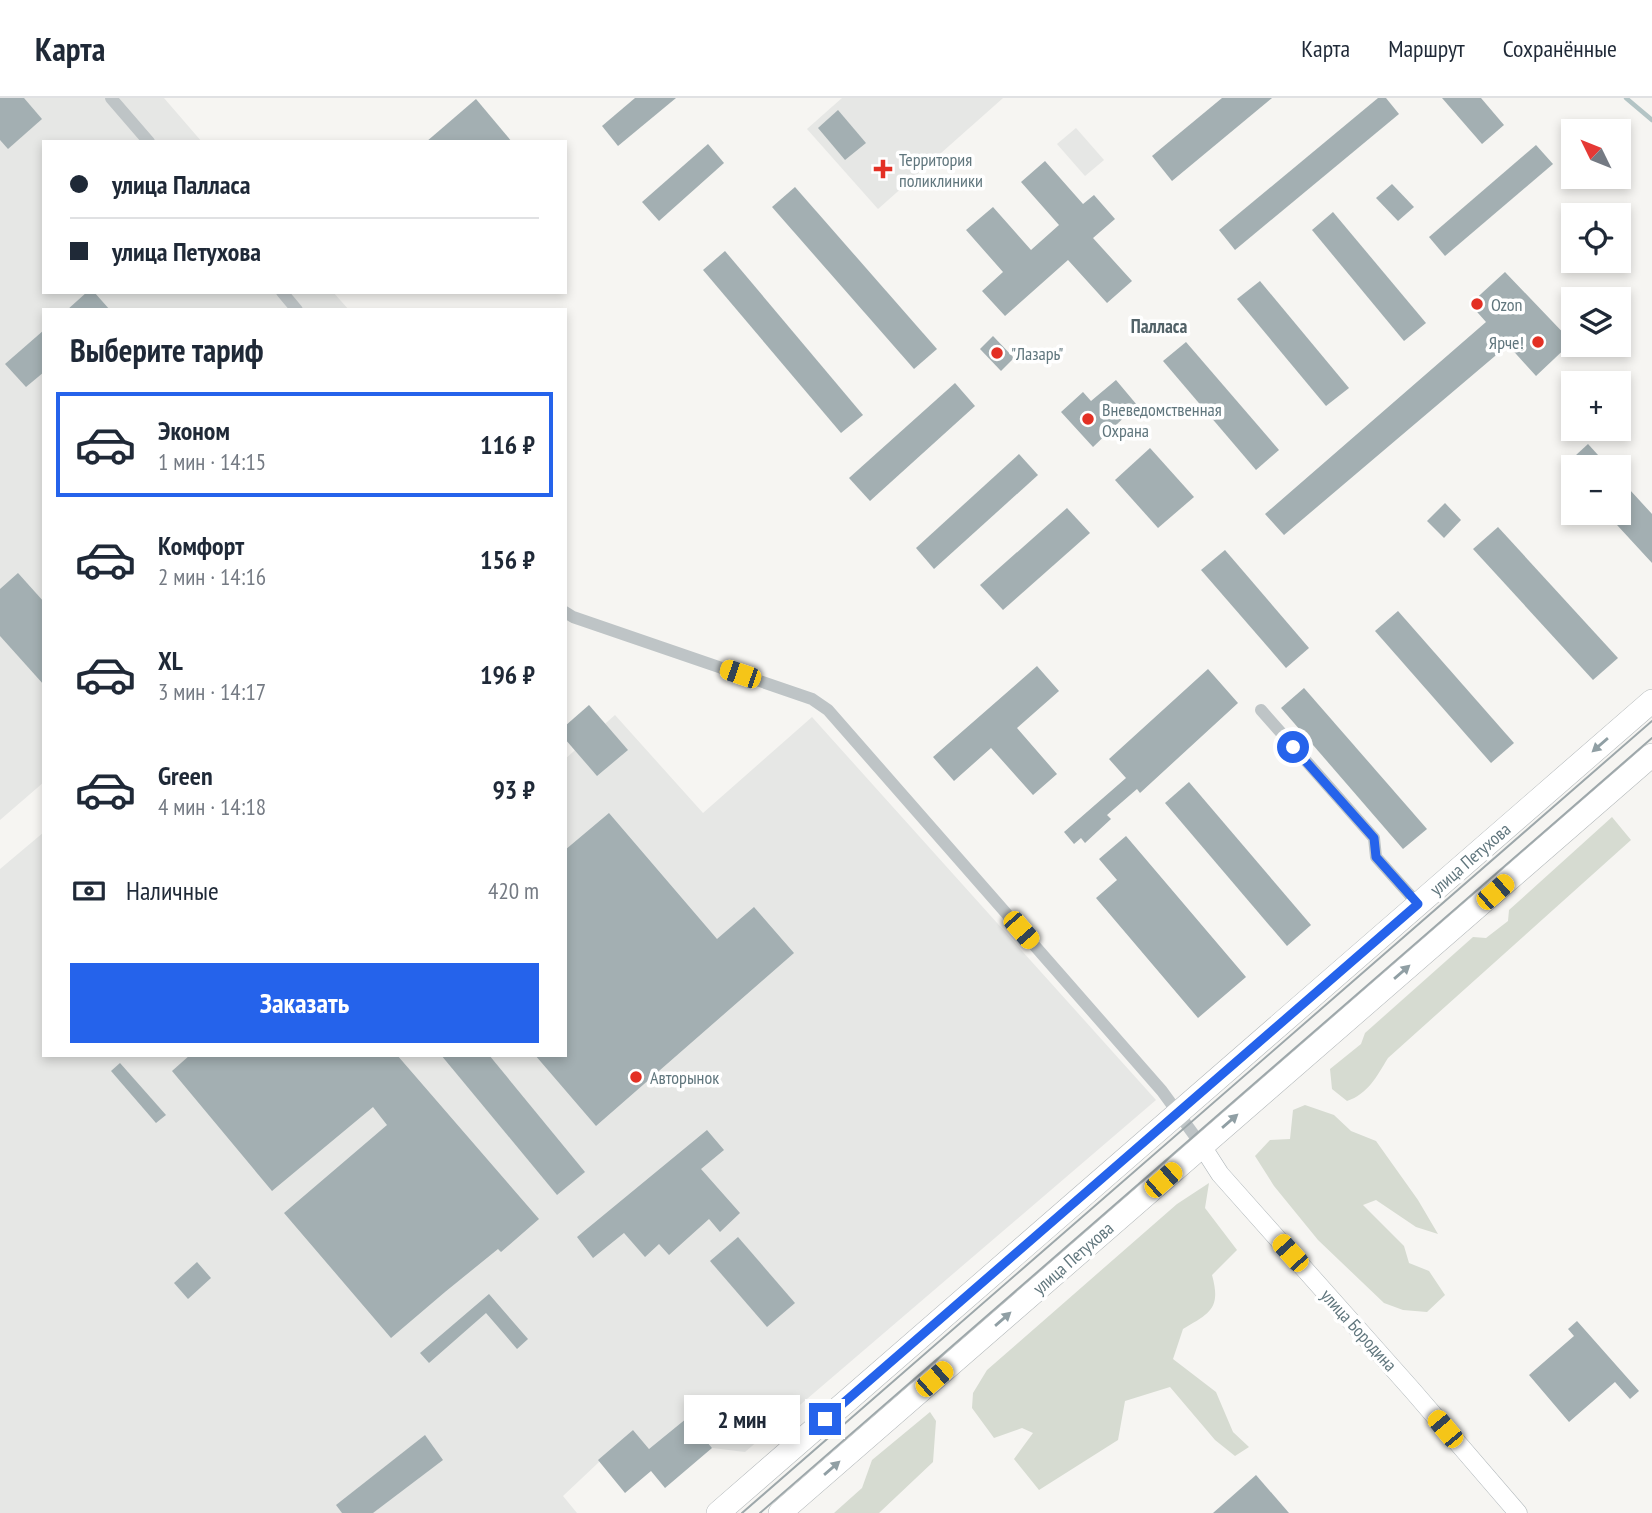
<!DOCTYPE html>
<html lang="ru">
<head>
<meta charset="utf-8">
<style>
  body { margin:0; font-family:"PT Sans Narrow",sans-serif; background:#f2f2f3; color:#1f2937; height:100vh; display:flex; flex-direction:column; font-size:26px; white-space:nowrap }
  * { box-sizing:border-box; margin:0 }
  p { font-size:23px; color:#747a83 }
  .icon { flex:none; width:38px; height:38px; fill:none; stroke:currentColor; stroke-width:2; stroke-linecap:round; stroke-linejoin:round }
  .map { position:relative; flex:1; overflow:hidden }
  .side { position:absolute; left:42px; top:210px; width:525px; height:749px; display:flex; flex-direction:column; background:#fff; border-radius:0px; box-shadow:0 4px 10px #0003 }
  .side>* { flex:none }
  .top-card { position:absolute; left:42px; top:42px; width:525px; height:154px; border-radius:0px; box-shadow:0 4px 10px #0003; display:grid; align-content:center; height:154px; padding:0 28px; background:#fff }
  .needle { width:46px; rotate:313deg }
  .tools { position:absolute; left:1561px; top:21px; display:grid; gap:14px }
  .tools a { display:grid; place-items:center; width:70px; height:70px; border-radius:0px; background:#fff; box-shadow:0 4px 10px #0003; font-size:35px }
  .end { position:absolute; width:32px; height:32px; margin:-16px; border:9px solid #2563eb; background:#fff; box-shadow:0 0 0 4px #fff }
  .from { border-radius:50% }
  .bubble { position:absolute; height:49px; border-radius:0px; background:#fff; box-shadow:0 4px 10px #0003; font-size:23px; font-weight:700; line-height:49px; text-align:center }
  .car { position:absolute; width:21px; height:42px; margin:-21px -10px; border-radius:9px; box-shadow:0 0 5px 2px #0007; background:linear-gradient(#f5c518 24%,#345 0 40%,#f5c518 0 76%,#345 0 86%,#f5c518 0) }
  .top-card b { display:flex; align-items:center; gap:24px; height:66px; font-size:26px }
  .top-card b+b { border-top:2px solid #e0e1e3 }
  .top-card i { width:18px; height:18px; background:#1f2937 }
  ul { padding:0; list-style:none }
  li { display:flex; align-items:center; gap:21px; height:105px; margin:0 14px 10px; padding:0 14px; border:4px solid transparent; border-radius:0px }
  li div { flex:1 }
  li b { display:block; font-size:26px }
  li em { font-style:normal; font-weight:700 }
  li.selected { border-color:#2563eb }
  li>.icon { width:63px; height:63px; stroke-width:1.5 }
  h2 { padding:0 28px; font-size:32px; line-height:84px }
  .pay { display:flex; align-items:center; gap:18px; height:77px; padding:0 28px; font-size:26px }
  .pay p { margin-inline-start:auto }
  .button { display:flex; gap:14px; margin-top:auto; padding:14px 28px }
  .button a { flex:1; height:80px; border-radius:0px; background:#2563eb; color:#fff; font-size:28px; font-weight:700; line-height:80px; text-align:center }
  header { display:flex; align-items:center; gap:42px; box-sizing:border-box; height:98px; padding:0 35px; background:#fff; border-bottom:2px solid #e0e1e3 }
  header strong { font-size:33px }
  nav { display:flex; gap:38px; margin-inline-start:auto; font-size:24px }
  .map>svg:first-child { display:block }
  .built { fill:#e6e7e5 }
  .green { fill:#d6dbd1 }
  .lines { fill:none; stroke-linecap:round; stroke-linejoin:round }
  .stream { stroke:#b3c4c5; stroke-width:4.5 }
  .building { fill:#a3afb2 }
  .secondary-casing { stroke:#b1b8bb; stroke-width:19 }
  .highway-casing { stroke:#b2b7b9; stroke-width:24 }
  .street { stroke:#bec4c6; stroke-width:12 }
  .secondary { stroke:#fff; stroke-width:18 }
  .highway { stroke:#fff; stroke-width:23 }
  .tram { stroke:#9da7aa; stroke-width:2 }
  .oneway { fill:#909fa4 }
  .route { stroke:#2563eb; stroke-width:9 }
  .poi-dot { fill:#e33024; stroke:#fff; stroke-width:2.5 }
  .labels { text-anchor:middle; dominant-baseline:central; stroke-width:7; stroke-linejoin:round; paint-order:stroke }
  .poi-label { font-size:18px; fill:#60767d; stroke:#fff; text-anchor:start }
  .street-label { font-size:18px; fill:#60767d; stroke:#fff }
  .neighbourhood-label { font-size:19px; font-weight:bold; fill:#526268; stroke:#fff }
</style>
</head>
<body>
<header>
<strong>Карта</strong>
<nav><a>Карта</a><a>Маршрут</a><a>Сохранённые</a></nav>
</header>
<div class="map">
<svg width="1652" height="1415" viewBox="0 0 1652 1415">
  <rect width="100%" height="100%" fill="#f6f5f2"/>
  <g class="built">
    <polygon points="0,0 164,0 202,44 44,44 44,194 333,194 349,212 44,212 44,684 0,722"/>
    <polygon points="842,0 1003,0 878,111 807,31"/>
    <polygon points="1076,30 1104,62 1085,78 1057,46"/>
    <polygon points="615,617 703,715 812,619 1156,1002 745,1354 712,1350 687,1320 649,1351 633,1332 563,1398 577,1415 0,1415 0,771 44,734 44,957 565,957 565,661"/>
  </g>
  <g class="green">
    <path d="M 1612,719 L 1631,742 L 1388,960 C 1377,978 1368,996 1347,1003 L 1332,991 L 1330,971 L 1361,946 L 1365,935 L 1473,839 L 1486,840 L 1508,823 L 1509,812 Z"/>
    <polygon points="1305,1007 1334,1017 1351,1033 1376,1043 1418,1102 1438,1136 1416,1129 1376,1102 1363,1107 1404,1148 1409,1165 1429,1173 1445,1197 1427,1214 1403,1212 1384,1205 1318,1142 1274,1088 1255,1058 1270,1042 1290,1041 1293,1012"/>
    <path d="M 1209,1085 L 1205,1110 L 1237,1152 L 1212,1177 C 1221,1210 1211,1215 1183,1231 L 1173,1261 L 1216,1294 L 1233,1334 L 1249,1349 L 1235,1358 L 1215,1342 L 1170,1289 L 1125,1303 L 1118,1342 L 1039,1392 L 1014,1361 L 1033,1335 L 1022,1330 L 994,1340 L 972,1310 L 973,1295 L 987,1272 L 1177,1106 Z"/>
    <polygon points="930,1314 936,1323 933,1364 879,1415 834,1415 862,1390 872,1362"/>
  </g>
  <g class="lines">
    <polyline class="stream" points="1626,0 1652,22"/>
  </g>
  <g class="building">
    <polygon points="0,0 24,0 42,21 8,51 0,42"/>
    <polygon points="635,0 676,0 618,48 602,28"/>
    <polygon points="1222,0 1272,0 1172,83 1152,58"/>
    <polygon points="1378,0 1386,0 1399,16 1235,152 1219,132"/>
    <polygon points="1442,0 1481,0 1504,27 1482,46"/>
    <polygon points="476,1 512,44 426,44"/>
    <polygon points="838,12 866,45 845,62 818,30"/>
    <polygon points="708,46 724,65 659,123 642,104"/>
    <polygon points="1536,47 1553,66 1445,158 1429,139"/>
    <polygon points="1045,63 1083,106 1094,97 1115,121 1093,140 1132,183 1107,205 1068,162 1005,218 982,193 1003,174 966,132 993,109 1031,152 1059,127 1021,84"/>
    <polygon points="1392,86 1414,109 1398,123 1376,100"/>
    <polygon points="795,89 937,251 914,271 772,109"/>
    <polygon points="1333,114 1426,225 1404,243 1312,132"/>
    <polygon points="725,153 863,317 841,335 703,172"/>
    <polygon points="1505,174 1572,244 1536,278 1508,247 1284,437 1265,416 1486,224 1470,206"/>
    <polygon points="1260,183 1349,290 1326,308 1237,201"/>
    <polygon points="87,194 94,194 110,212 67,212"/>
    <polygon points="44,232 44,274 26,289 5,266"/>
    <polygon points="993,238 1014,260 1001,273 980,251"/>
    <polygon points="1186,244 1279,352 1256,372 1163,263"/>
    <polygon points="1116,282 1137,307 1093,349 1061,314 1083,294 1091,303"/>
    <polygon points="955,285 975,308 870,403 849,380"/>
    <polygon points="1588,346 1609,369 1563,369"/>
    <polygon points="1150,350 1194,399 1158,430 1115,382"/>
    <polygon points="1019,356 1038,377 934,471 916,450"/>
    <polygon points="1619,380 1652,416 1652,465 1606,415 1619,415"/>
    <polygon points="1445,405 1461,422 1444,440 1427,423"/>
    <polygon points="1067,410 1090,435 1003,512 980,487"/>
    <polygon points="1498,429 1618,560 1593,582 1473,451"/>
    <polygon points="1225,452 1309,550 1286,570 1201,472"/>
    <polygon points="18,475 44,504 44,587 0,538 0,491"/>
    <polygon points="1398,513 1514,645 1491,665 1375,533"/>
    <polygon points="1037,568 1059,593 1017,630 1057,676 1033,697 991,650 954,683 933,659"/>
    <polygon points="1208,571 1238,605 1140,695 1137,691 1107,717 1111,721 1085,745 1081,740 1074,746 1064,734 1126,680 1109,661"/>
    <polygon points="1304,590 1427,731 1403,751 1281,610"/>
    <polygon points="589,607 628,652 597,678 565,641 565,628"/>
    <polygon points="1189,684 1311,827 1287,848 1165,705"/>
    <polygon points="609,715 717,841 754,809 794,855 596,1028 535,957 565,957 565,752"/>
    <polygon points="1126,738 1246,879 1198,920 1096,800 1117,782 1099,761"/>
    <polygon points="190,957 397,957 539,1121 501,1154 498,1151 445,1194 391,1240 284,1115 387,1027 373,1009 272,1093 172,973"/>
    <polygon points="441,957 489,957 585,1074 557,1097"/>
    <polygon points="120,965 166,1017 156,1025 111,973"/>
    <polygon points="707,1032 724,1052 701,1071 740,1115 720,1134 709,1121 669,1157 659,1146 645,1159 624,1135 593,1160 577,1139"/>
    <polygon points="738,1139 795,1205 767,1229 710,1163"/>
    <polygon points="197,1164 211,1180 188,1201 174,1185"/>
    <polygon points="489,1196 528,1241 517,1251 486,1215 429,1265 420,1255"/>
    <polygon points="1577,1223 1639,1293 1630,1301 1615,1284 1569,1324 1529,1277 1574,1238 1568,1231"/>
    <polygon points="687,1320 712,1350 665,1390 651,1373 625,1395 598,1362 633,1332 649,1351"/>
    <polygon points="425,1337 443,1362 373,1415 342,1415 336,1407"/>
    <polygon points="1256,1377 1289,1415 1213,1415"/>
  </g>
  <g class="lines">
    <defs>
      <polyline id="secondary" points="1202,1048 1220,1076 1413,1293 1518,1415"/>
      <g id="highway">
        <polyline points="718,1415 1652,603"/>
        <polyline points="780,1415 1652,657"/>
      </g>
    </defs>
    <use href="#secondary" class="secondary-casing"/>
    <use href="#highway" class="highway-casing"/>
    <g class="street">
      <polyline points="111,0 149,44"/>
      <polyline points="282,194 297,212"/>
      <polyline points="565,514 573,519 812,601 828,612 1162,993 1202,1048"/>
      <polyline points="1261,612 1374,740 1376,759 1418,806"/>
    </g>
    <use href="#secondary" class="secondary"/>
    <use href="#highway" class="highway"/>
    <g class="tram">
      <polyline points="742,1415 1652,623"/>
      <polyline points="760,1415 1652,640"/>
    </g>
  </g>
  <defs><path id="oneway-solid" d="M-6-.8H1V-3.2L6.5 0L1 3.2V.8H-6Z" transform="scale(1.75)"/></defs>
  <g class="oneway">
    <use href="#oneway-solid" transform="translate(1600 647) rotate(139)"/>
    <use href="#oneway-solid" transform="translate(1402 874) rotate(-41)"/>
    <use href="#oneway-solid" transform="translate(1230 1023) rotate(-41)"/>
    <use href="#oneway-solid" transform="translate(1003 1221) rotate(-41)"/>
    <use href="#oneway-solid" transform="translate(832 1370) rotate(-41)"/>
  </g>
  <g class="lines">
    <polyline class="route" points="825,1321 1418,806 1376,759 1374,740 1293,649"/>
  </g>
  <g class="poi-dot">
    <path d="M879.5 60.5h7v7h7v7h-7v7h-7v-7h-7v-7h7z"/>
    <circle cx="1477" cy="206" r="7"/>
    <circle cx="1538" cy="244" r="7"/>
    <circle cx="997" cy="255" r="7"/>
    <circle cx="1088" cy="321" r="7"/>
    <circle cx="636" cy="979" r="7"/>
  </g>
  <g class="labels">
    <g class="poi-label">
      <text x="899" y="61">Территория<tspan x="899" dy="21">поликлиники</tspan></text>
      <text x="1491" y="206">Ozon</text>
      <text x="1524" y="244" text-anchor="end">Ярче!</text>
      <text x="1011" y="255">"Лазарь"</text>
      <text x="1102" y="311">Вневедомственная<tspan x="1102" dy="21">Охрана</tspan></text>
      <text x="650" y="979">Авторынок</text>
    </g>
    <g class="street-label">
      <text transform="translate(1470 761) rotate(-41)">улица Петухова</text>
      <text transform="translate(1073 1160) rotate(-41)">улица Петухова</text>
      <text transform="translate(1359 1232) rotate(48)">улица Бородина</text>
    </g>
    <g class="neighbourhood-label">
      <text x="1159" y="228">Палласа</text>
    </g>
  </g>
</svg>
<div class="tools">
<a><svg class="needle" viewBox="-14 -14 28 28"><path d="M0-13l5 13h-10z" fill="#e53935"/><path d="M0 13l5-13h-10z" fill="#747a83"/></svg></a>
<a><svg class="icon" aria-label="locate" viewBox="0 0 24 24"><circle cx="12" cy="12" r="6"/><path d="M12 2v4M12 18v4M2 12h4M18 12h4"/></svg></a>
<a><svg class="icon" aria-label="layers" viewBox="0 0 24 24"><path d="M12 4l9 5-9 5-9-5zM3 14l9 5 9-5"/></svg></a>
<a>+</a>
<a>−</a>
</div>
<i class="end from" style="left:1293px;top:649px"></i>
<i class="end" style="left:825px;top:1321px"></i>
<div class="bubble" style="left:684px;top:1297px;width:116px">2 мин</div>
<i class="car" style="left:740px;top:576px;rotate:289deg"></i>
<i class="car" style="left:1495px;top:794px;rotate:49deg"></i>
<i class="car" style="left:1021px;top:832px;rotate:139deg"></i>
<i class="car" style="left:1163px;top:1082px;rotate:49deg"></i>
<i class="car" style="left:1290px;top:1155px;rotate:318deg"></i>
<i class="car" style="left:934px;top:1281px;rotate:49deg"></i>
<i class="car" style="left:1445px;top:1331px;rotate:320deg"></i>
<div class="top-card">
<b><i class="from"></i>улица Палласа</b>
<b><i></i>улица Петухова</b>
</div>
<section class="side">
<h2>Выберите тариф</h2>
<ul>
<li class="selected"><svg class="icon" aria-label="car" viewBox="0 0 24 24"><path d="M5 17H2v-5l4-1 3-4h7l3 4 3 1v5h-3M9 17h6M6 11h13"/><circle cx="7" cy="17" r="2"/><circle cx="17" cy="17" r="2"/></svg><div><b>Эконом</b><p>1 мин · 14:15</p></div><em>116 ₽</em></li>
<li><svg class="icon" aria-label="car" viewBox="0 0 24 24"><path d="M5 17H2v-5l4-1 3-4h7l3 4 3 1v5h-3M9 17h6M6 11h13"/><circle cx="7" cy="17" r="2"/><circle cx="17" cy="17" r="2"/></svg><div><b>Комфорт</b><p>2 мин · 14:16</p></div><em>156 ₽</em></li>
<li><svg class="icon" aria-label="car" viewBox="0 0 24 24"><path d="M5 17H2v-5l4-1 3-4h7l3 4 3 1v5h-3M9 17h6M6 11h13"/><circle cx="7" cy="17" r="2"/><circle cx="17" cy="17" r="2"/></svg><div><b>XL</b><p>3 мин · 14:17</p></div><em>196 ₽</em></li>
<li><svg class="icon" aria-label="car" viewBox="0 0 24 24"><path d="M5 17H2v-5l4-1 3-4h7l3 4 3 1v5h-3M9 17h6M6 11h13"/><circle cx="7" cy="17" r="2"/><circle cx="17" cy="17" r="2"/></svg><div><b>Green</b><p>4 мин · 14:18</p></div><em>93 ₽</em></li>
</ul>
<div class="pay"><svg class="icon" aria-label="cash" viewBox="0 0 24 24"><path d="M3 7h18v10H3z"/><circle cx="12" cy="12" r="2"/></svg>Наличные<p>420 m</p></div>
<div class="button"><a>Заказать</a></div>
</section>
</div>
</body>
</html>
